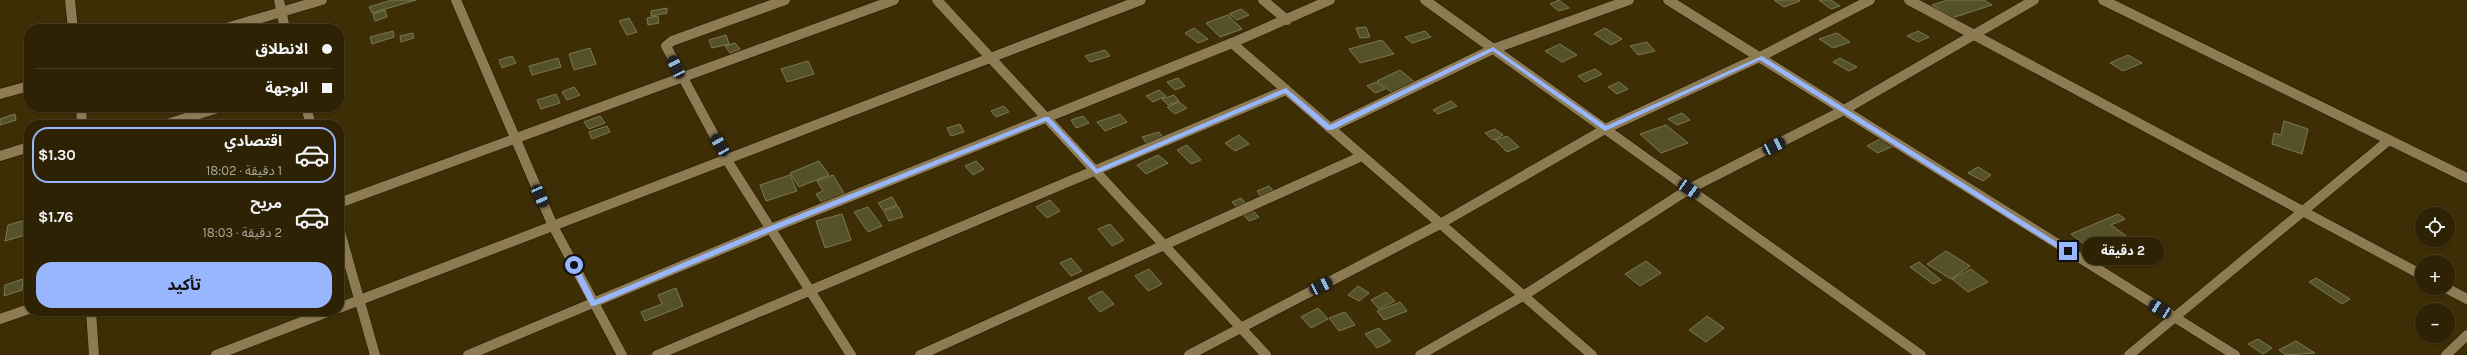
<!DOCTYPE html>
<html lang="ar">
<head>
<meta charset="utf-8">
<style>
  body { margin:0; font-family:Karla,"Noto Sans Arabic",sans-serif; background:#3a2f13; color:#f1f3f6; direction:rtl; height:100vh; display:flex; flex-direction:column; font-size:15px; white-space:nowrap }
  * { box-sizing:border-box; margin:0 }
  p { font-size:13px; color:#a7a49a }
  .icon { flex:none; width:22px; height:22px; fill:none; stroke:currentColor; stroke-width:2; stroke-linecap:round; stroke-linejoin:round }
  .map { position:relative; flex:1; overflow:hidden; direction:ltr }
  .details { position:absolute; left:24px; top:120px; width:320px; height:196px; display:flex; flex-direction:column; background:#2e2204; border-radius:16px; box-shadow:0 1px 3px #0004,0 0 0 1px #493f26; direction:rtl }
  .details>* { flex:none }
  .banner { position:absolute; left:24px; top:24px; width:320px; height:88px; border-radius:16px; box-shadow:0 1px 3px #0004,0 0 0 1px #493f26; direction:rtl; display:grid; align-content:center; height:88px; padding:0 12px; background:#2e2204 }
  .fabs { position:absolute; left:2415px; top:207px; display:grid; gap:8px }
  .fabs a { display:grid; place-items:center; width:40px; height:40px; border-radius:50%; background:#2e2204; box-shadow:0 1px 3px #0004,0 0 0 1px #493f26; font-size:20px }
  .end { position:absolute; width:18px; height:18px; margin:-9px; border:5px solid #97b6fd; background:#111; box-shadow:0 0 0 2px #111 }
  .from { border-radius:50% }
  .bubble { position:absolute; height:28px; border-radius:14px; background:#2e2204; box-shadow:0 1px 3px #0004,0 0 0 1px #493f26; font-size:13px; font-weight:700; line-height:28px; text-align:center; direction:rtl }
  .car { position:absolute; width:12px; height:24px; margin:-12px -6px; border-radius:5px; box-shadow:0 0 3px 1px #0007; background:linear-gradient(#222 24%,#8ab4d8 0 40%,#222 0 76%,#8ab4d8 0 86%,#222 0) }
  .banner b { display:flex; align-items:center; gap:14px; height:38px; font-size:15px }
  .banner b+b { border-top:1px solid #493f26 }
  .banner i { width:10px; height:10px; background:#f1f3f6 }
  ul { padding:7px 0 0; list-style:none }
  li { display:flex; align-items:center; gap:12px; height:56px; margin:0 8px 6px; padding:0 4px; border:2px solid transparent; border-radius:16px }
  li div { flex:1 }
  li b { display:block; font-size:15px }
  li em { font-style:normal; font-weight:700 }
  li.active { border-color:#97b6fd }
  li>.icon { width:36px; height:36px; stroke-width:1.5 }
  .button { display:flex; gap:8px; margin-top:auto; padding:8px 12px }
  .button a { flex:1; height:46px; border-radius:16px; background:#97b6fd; color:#111; font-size:16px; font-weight:700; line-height:46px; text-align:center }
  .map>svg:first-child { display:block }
  .building { fill:#55522b; stroke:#7b7951 }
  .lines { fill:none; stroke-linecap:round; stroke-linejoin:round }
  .street-casing { stroke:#221700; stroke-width:11 }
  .street { stroke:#8d7b54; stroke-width:10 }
  .route { fill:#97b6fd }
</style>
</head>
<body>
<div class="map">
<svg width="2467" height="355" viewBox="0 0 2467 355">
  <rect width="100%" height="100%" fill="#3e2e06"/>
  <g class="building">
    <polygon points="392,0 416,0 372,13 369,7"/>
    <polygon points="1559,0 1569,8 1559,11 1550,4"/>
    <polygon points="1774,0 1799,0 1800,1 1784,7"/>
    <polygon points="1819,0 1831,0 1840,6 1831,9"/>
    <polygon points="1948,0 1984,0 1992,5 1952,18 1932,5"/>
    <polygon points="667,8 667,13 651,16 651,11"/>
    <polygon points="1241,9 1249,15 1237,20 1229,14"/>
    <polygon points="385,10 387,17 375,21 373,14"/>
    <polygon points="1228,15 1242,29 1220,37 1206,23"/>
    <polygon points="658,16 659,23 648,25 647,18"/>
    <polygon points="629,18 637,32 627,35 619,21"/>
    <polygon points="1366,27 1370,37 1360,38 1356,28"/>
    <polygon points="1194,28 1208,39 1198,43 1185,33"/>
    <polygon points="1605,28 1622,39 1611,45 1594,34"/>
    <polygon points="393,31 394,37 372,44 370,37"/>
    <polygon points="1425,31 1431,37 1412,43 1405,37"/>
    <polygon points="1918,31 1929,37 1918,42 1907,36"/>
    <polygon points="413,33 414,38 401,42 400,36"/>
    <polygon points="1837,33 1850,42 1833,48 1819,39"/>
    <polygon points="726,35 729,44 712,48 709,40"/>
    <polygon points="1382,40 1394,54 1360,63 1349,49"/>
    <polygon points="1647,42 1655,51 1638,55 1630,46"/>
    <polygon points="735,43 740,49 730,53 725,46"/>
    <polygon points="1560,44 1577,55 1562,62 1545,51"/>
    <polygon points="590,48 596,64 574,70 569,54"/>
    <polygon points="1105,50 1110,56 1090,62 1085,56"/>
    <polygon points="2128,55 2142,63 2123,71 2110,63"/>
    <polygon points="512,56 516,63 502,68 499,60"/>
    <polygon points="558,58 561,67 532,75 529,66"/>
    <polygon points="1840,58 1857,67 1849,71 1833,62"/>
    <polygon points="808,61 814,74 787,82 781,69"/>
    <polygon points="1595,69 1602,74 1585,82 1578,76"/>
    <polygon points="1400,70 1417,84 1395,95 1377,81"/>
    <polygon points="1178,78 1185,86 1175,90 1167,82"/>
    <polygon points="1376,82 1385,89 1375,93 1367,86"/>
    <polygon points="1619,82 1628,89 1617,94 1608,87"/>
    <polygon points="574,87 580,95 567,100 562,92"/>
    <polygon points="1159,90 1166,96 1153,102 1146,96"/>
    <polygon points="556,94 560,103 541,109 537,100"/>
    <polygon points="1174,95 1179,101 1168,105 1162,99"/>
    <polygon points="1451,101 1457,106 1438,114 1433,110"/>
    <polygon points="1179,102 1187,108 1175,114 1167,107"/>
    <polygon points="1004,106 1009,112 996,117 991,111"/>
    <polygon points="1682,113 1690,120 1677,125 1668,119"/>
    <polygon points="15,114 16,120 0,125 0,119"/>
    <polygon points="1120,114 1127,122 1105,131 1097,122"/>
    <polygon points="600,116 605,123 589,129 584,122"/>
    <polygon points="1083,116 1089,123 1076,128 1071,120"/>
    <polygon points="2284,121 2308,129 2302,154 2272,144 2274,133 2281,135"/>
    <polygon points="960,124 964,132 951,136 947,128"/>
    <polygon points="1666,125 1688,143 1661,153 1640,134"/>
    <polygon points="607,126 610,132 592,139 589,132"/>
    <polygon points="1495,129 1503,135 1493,140 1485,133"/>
    <polygon points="1159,132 1164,139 1147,144 1142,137"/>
    <polygon points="1239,135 1249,144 1235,151 1225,143"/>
    <polygon points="1507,136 1519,147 1507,152 1495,140"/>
    <polygon points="1882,138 1893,146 1878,153 1867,146"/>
    <polygon points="1187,145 1201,160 1191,164 1177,150"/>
    <polygon points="1158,155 1168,163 1146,174 1137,165"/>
    <polygon points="819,161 829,175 799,187 790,173"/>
    <polygon points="976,161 984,169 973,175 965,166"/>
    <polygon points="1978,167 1991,175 1983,181 1968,173"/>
    <polygon points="790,175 797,191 766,201 760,185"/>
    <polygon points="833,175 845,195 822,203 816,194 823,191 817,181"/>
    <polygon points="1269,186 1275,193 1262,198 1257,191"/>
    <polygon points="892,197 897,205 883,210 878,203"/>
    <polygon points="1241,198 1259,217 1249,221 1232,202"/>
    <polygon points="1050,200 1060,211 1047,218 1036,207"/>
    <polygon points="898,206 903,217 889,221 884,211"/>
    <polygon points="868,207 882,226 868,232 854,212"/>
    <polygon points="842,214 851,240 825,248 816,221"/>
    <polygon points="2118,214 2125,219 2111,225 2129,238 2110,246 2103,240 2088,247 2071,234"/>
    <polygon points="29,219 29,234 5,241 8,225"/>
    <polygon points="1110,224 1124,240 1112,246 1098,229"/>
    <polygon points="1946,251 1970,266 1951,279 1927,264"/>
    <polygon points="1071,258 1082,271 1071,276 1060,263"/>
    <polygon points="1646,261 1661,273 1640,286 1625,274"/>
    <polygon points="1919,262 1941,280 1933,284 1910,267"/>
    <polygon points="1149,269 1162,284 1148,291 1135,276"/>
    <polygon points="1971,269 1988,282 1968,292 1952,279"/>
    <polygon points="2316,278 2350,299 2342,304 2309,282"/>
    <polygon points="23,279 22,290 4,296 5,285"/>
    <polygon points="1358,286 1369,293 1359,301 1348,295"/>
    <polygon points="676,288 683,306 645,321 641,312 662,304 658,295"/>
    <polygon points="1102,291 1114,304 1100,312 1088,298"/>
    <polygon points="1386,292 1395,301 1379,309 1371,300"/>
    <polygon points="1400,302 1407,311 1384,320 1377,311"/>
    <polygon points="1318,308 1328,319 1311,328 1301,317"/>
    <polygon points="1345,312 1355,325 1339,331 1329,318"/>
    <polygon points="1707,316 1724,328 1706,342 1689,330"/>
    <polygon points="1379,328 1391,341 1377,348 1365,334"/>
    <polygon points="2258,339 2272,348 2263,354 2248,344"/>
    <polygon points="2296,341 2315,353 2286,355 2279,350"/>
  </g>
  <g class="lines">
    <defs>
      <g id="street">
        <polyline points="70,0 73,29"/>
        <polyline points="279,0 285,29"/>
        <polyline points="456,0 553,226 622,355"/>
        <polyline points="785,0 672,41 666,46 730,165 851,355"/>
        <polyline points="937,0 1266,355"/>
        <polyline points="1263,0 1287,20"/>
        <polyline points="1425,0 1921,355"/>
        <polyline points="1668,0 2235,355"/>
        <polyline points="1909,0 2422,275"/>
        <polyline points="2103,0 2467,178"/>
        <polyline points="223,29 322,0"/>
        <polyline points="1232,43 1592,355"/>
        <polyline points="0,94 29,86"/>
        <polyline points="81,107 82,125"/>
        <polyline points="306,107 311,125"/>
        <polyline points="164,125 221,107"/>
        <polyline points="1330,128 1493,49 1629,0"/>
        <polyline points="0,156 29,147"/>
        <polyline points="339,203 894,0"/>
        <polyline points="339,228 375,355"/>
        <polyline points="2446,288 2467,299"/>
        <polyline points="339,308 1141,0"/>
        <polyline points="91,311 94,355"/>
        <polyline points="0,319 29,309"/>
        <polyline points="216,355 330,311"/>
        <polyline points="468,355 770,229 1232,43 1330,0"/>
        <polyline points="657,355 1286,90"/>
        <polyline points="920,355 1362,156"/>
        <polyline points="1189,355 1440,224 1605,129 1760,57 1870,0"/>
        <polyline points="1420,355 1523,296 1689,189 1844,110 2034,0"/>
        <polyline points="2129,355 2389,140"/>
        <polyline points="2446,355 2467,335"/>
      </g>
    </defs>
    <use href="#street" class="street-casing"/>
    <use href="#street" class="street"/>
  </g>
  <polygon class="route" points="1493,47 1606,126 1762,56 2071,251 2065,253 1760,60 1605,131 1493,51 1332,130 1327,130 1285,93 1096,174 1046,121 772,231 594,306 591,306 570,265 576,263 595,300 768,227 1045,117 1049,117 1097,169 1286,88 1330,125"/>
</svg>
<div class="fabs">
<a><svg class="icon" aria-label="locate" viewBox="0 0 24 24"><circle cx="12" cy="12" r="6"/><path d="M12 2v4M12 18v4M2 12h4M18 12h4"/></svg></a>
<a>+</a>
<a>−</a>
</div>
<i class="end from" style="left:574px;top:265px"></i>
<i class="end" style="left:2068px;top:251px"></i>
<div class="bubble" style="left:2082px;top:237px;width:82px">2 دقيقة</div>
<i class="car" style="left:676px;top:67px;rotate:334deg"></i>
<i class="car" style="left:720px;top:145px;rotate:330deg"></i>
<i class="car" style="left:1774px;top:146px;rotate:63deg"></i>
<i class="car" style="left:1689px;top:189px;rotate:125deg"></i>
<i class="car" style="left:540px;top:196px;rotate:156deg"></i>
<i class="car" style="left:1321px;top:286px;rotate:63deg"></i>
<i class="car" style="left:2160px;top:309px;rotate:302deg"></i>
<div class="banner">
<b><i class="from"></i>الانطلاق</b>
<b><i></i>الوجهة</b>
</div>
<section class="details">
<ul>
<li class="active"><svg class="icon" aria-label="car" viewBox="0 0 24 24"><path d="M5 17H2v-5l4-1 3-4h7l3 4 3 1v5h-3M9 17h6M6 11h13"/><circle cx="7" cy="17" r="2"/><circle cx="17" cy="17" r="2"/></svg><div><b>اقتصادي</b><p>1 دقيقة · 18:02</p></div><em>$1.30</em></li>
<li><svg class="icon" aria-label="car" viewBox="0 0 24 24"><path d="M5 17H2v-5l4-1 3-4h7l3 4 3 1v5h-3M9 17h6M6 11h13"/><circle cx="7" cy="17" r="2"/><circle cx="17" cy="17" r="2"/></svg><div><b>مريح</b><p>2 دقيقة · 18:03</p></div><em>$1.76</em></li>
</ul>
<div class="button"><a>تأكيد</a></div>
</section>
</div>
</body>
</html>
